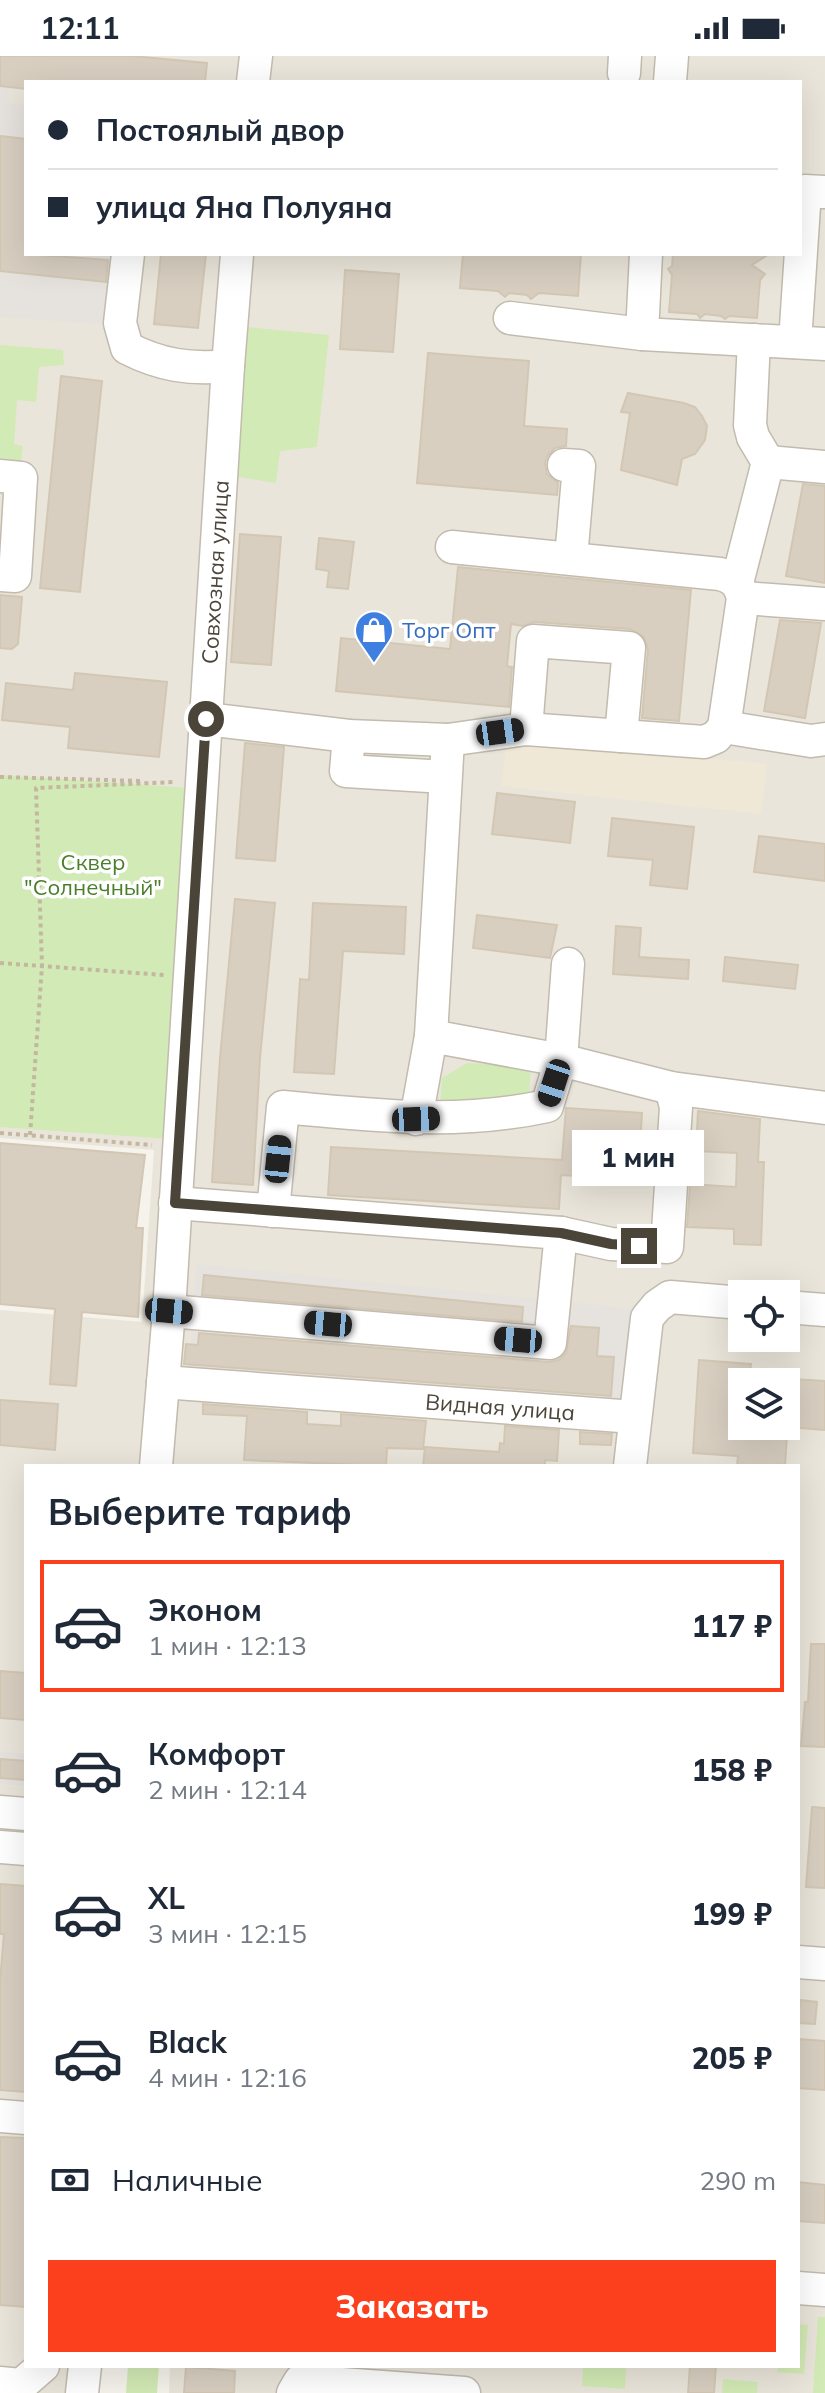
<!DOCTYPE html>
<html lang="ru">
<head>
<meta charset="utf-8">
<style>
  body { margin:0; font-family:Mulish,sans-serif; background:#f2f2f3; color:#1f2937; height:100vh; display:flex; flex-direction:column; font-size:30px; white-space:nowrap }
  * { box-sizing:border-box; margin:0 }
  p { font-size:26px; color:#747a83 }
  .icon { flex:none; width:44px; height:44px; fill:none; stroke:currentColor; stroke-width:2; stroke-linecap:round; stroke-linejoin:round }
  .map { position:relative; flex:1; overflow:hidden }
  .panel { position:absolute; left:24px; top:1408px; width:776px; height:904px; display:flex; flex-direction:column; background:#fff; border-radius:0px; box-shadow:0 8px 32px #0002 }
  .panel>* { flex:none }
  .hud { position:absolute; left:24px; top:24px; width:778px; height:176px; border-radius:0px; box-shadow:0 8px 32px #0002; display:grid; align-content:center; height:176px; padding:0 24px; background:#fff }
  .buttons { position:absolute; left:728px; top:1224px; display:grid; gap:16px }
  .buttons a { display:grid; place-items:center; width:72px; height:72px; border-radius:0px; background:#fff; box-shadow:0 8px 32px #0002; font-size:40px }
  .end { position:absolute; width:36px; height:36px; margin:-18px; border:10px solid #4b4439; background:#fff; box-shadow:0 0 0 4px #fff }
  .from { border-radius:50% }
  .bubble { position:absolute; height:56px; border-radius:0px; background:#fff; box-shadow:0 8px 32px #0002; font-size:26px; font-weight:800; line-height:56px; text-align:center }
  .car { position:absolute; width:24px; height:48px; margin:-24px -12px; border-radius:10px; box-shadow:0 0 6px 2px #0007; background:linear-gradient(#222 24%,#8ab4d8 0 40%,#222 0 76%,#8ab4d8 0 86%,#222 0) }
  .hud b { display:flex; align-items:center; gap:28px; height:76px; font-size:30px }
  .hud b+b { border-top:2px solid #e0e1e3 }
  .hud i { width:20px; height:20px; background:#1f2937 }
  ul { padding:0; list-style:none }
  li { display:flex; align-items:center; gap:24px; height:132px; margin:0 16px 12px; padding:0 8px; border:4px solid transparent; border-radius:0px }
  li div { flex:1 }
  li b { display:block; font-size:30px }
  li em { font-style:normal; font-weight:800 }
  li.selected { border-color:#fc3f1d }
  li>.icon { width:72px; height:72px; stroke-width:1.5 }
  h2 { padding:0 24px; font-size:36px; line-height:96px }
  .pay { display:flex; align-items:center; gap:20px; height:88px; padding:0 24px; font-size:30px }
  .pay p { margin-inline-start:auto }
  .action { display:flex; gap:16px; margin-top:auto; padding:16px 24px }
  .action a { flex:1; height:92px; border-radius:0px; background:#fc3f1d; color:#fff; font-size:32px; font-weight:800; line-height:92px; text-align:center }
  .status { display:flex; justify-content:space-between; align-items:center; height:56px; padding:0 40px; background:#fff; direction:ltr }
  .status svg { height:22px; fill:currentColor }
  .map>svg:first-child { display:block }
  .residential { fill:#eae5da; fill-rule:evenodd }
  .industrial { fill:#e6e2dd }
  .education { fill:#efe8d6 }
  .green { fill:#d2eab5 }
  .building { fill:#d8cfc1; stroke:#d3c7b4; stroke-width:2 }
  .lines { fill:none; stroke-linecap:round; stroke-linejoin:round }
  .minor-casing { stroke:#c2bbae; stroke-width:35 }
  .path { stroke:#c4b79f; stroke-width:4; stroke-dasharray:4 4; stroke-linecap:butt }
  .minor { stroke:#fff; stroke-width:32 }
  .route { stroke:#4b4439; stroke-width:10 }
  .labels { text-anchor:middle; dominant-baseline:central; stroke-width:7; stroke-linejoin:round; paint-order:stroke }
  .street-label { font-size:22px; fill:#4b4439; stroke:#fff }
  .shop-label { font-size:22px; fill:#366cbe; stroke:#fff; text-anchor:start }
  .park-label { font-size:22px; fill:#4a7f2a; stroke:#fff }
</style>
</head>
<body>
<div class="status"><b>12:11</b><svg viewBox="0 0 49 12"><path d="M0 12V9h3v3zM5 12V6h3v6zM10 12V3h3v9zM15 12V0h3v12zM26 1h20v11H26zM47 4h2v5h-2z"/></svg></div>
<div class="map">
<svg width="825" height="2337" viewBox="0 0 825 2337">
  <rect width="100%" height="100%" fill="#f6f3ec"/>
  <g class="residential">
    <path d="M 0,0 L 825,0 L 825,2337 L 169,2337 L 170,2310 L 798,2310 L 798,1410 L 26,1410 L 26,1697 L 0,1695 L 0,1254 L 142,1266 L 154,1094 L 0,1082 ZM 26,26 L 800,26 L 800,198 L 26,198 ZM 742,1238 L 786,1238 L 786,1282 L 742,1282 ZM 742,1326 L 786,1326 L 786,1370 L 742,1370 Z"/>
    <polygon points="0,1728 26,1731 26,2310 70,2310 68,2337 0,2337"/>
  </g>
  <g class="industrial">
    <polygon points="0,0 13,0 8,47 26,49 26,198 120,198 113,269 0,261"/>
    <polygon points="196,1208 634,1253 625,1348 189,1318"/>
    <polygon points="0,1695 26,1697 26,1731 0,1728"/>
  </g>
  <polygon class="education" points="507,683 767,708 761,758 501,730"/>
  <g class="green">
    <polygon points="245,271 329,279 317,391 280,395 276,427 227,419"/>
    <polygon points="0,289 63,294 64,309 39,311 36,346 17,344 14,388 23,390 21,405 0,402"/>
    <polygon points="0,719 191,732 169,1083 0,1071"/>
    <polygon points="467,1007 531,1010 529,1041 440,1051 442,1022"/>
    <polygon points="818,2261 825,2261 825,2337 813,2337"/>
    <polygon points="798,2268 808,2269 804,2318 777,2316 778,2310 798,2310"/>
    <polygon points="128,2310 159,2310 157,2337 126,2337"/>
    <polygon points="583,2310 626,2310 625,2333 582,2330"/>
    <polygon points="723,2323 758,2326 757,2337 722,2337"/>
  </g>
  <g class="building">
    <polygon points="0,0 132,0 207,7 205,26 26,26 26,33 0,30"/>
    <polygon points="0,80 26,83 26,198 108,204 106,226 0,215"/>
    <polygon points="161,198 206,198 198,272 154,268"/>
    <polygon points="463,198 581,198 578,240 539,237 531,243 527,239 509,237 505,241 498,235 460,232"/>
    <polygon points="673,198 769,198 752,209 765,218 760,224 757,262 729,260 725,263 721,260 705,258 700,262 697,258 669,256 672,219 668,213 672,210"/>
    <polygon points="345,214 399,218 393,296 340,293"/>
    <polygon points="428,297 529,305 524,370 567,373 566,390 555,392 548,399 545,407 547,418 558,427 557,439 417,427"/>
    <polygon points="61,320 102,325 80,536 40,532"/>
    <polygon points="628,337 684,347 695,351 702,360 707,370 705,384 695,398 682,403 677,429 621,414 630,357 621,356"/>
    <polygon points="803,428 825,430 825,527 786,520"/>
    <polygon points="240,478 281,481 271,609 231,606"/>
    <polygon points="319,482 354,486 348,533 327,531 329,515 316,513"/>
    <polygon points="458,511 691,534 679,665 642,662 648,593 644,581 630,573 534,566 523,570 511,568 507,610 512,611 509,651 336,635 341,582 450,593"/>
    <polygon points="0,539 22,541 18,588 12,593 0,592"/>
    <polygon points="780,564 821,567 805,662 764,655"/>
    <polygon points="75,617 167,626 159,701 68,692 70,671 2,664 6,627 73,634"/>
    <polygon points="245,687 284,691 275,805 236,802"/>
    <polygon points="497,737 575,746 570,787 492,778"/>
    <polygon points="612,762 694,771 687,833 650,829 653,804 608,800"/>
    <polygon points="759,780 825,788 825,825 754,816"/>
    <polygon points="235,843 275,847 260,1002 253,1129 212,1126 220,1002"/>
    <polygon points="313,847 406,851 404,898 343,895 334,1018 294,1016 300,923 309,924"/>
    <polygon points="477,859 557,869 550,902 473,892"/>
    <polygon points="616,870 641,872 639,901 689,904 688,923 613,918"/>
    <polygon points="725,901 798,909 795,933 723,925"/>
    <polygon points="566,1052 642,1057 638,1124 561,1119 559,1153 328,1139 331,1091 562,1104"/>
    <polygon points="698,1055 760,1063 758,1106 764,1106 761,1189 734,1188 734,1173 687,1171 690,1128 736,1131 737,1097 696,1095"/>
    <polygon points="0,1087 145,1099 136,1172 143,1172 138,1261 82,1256 76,1330 50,1328 55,1253 0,1248"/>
    <polygon points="204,1219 523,1251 522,1266 202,1239"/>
    <polygon points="571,1270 599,1272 597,1300 614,1301 611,1340 184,1308 186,1288 198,1289 199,1277 549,1306 559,1304 566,1297"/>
    <polygon points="699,1304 751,1308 749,1326 742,1326 742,1375 787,1378 785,1410 737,1410 738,1400 693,1397"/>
    <polygon points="792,1323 825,1325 825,1374 789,1371"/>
    <polygon points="0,1344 58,1348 55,1394 0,1389"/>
    <polygon points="203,1348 307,1356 307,1368 341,1370 341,1358 426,1365 423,1393 387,1392 386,1410 244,1404 247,1360 203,1358"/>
    <polygon points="505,1370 559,1374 557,1405 545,1404 545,1410 423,1410 425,1391 499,1396 500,1387 504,1388"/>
    <polygon points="580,1376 612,1378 611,1389 580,1388"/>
    <polygon points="811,1588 825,1588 825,1691 801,1690 805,1646 808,1646"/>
    <polygon points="0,1615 26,1617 26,1664 0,1662"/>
    <polygon points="0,1703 26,1705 26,1724 0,1722"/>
    <polygon points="812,1751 825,1752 825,1832 806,1831"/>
    <polygon points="0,1828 26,1830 26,2036 0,2034 0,1925 4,1878 0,1878"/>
    <polygon points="800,1944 817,1946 815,1968 798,1967"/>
    <polygon points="799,1983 825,1985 825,2034 798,2032"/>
    <polygon points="0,2081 26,2082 25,2251 0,2249"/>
    <polygon points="798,2126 825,2129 825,2167 798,2165"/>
    <polygon points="690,2310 716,2310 714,2337 688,2337"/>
    <polygon points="186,2311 235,2315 234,2337 184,2337"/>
  </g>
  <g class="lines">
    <defs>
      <g id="minor">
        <polyline points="624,17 625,0"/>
        <polyline points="253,26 256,0"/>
        <polyline points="670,26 672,0"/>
        <path d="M 128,198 L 120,267 L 127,292 C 160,309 190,314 228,310"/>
        <polyline points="646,198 642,278 825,288"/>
        <polyline points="510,262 642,278"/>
        <polyline points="795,286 805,135 825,136"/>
        <polyline points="768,406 825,411"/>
        <polyline points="564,409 579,410 571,502"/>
        <polyline points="0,420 21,422 15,520 0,519"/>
        <polyline points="737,527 768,406 753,381 750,369 754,284"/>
        <polyline points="743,542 825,548"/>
        <path d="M 206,663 L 349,680 L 448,684 L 526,673 L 704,686 L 716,681 L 724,671 L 743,542 C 739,527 734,522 720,518 L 452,491"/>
        <polyline points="724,671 811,685 825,683"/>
        <polyline points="526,673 533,585 629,592 621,680"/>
        <polyline points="349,680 346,715 445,721"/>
        <polyline points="431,980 561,1004 568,908"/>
        <polyline points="416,1063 431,980 448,684"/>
        <polyline points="175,1147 561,1177 611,1188 667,1191 676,1051 671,1032"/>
        <path d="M 273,1155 L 283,1051 C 375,1059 454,1070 547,1050 L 561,1004 L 671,1032 L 825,1052"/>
        <polyline points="786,1251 825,1254"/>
        <polyline points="169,1255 550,1287 561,1177"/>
        <path id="s1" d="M 163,1326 L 634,1361"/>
        <path id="s2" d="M 156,1410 L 169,1255 L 228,310 L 237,198"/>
        <polyline points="630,1410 647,1262 657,1250 670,1241 742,1247"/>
        <polyline points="0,1756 26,1758"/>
        <polyline points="0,1791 26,1793"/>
        <polyline points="798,1906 825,1908"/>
        <polyline points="0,2060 26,2062"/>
        <polyline points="798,2232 825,2234"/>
        <polyline points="0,2327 21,2329 43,2310"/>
        <polyline points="82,2337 85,2310"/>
        <polyline points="293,2337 300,2325 464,2337"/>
      </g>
    </defs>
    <use href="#minor" class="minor-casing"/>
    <g class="path">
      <polyline points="0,721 142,725"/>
      <polyline points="0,907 164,919"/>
      <polyline points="0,1077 152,1089"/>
      <polyline points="30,1079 42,910 36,732 175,726"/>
    </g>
    <use href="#minor" class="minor"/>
  </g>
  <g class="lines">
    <polyline class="route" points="206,663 175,1147 561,1177 611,1188 639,1190"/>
  </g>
  <defs>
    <symbol id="shop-pin" viewBox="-11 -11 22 30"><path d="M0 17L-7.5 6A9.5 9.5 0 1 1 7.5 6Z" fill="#3f7fe0" stroke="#fff"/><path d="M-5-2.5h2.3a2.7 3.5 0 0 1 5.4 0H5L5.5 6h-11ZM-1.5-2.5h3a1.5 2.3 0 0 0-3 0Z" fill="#fff"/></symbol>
  </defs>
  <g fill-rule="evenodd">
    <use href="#shop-pin" x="352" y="552" width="44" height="60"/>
  </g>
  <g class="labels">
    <g class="street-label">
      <text stroke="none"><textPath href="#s2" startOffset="896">Совхозная улица</textPath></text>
      <text stroke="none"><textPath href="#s1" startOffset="338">Видная улица</textPath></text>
    </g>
    <g class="shop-label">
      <text x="402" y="574">Торг Опт</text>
    </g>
    <g class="park-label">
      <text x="93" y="806">Сквер<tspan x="93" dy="25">"Солнечный"</tspan></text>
    </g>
  </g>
</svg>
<div class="buttons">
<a><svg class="icon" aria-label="locate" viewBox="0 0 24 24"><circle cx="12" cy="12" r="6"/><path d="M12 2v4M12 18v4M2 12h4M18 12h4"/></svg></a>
<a><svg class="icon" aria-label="layers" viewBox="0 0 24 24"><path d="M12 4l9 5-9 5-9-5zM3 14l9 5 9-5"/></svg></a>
</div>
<i class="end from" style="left:206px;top:663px"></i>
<i class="end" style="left:639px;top:1190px"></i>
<div class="bubble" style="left:572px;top:1074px;width:132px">1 мин</div>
<i class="car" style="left:500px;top:676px;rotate:82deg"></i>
<i class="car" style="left:554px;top:1027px;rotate:198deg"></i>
<i class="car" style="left:416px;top:1063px;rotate:88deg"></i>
<i class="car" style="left:278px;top:1103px;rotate:6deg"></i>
<i class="car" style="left:169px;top:1255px;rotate:95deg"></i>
<i class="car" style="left:328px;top:1268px;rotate:275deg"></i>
<i class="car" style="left:518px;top:1284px;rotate:275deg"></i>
<div class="hud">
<b><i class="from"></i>Постоялый двор</b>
<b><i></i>улица Яна Полуяна</b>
</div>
<section class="panel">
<h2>Выберите тариф</h2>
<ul>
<li class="selected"><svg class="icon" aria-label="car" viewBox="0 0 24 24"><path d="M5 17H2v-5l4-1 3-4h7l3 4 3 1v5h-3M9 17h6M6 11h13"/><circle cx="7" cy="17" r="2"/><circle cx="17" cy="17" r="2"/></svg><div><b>Эконом</b><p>1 мин · 12:13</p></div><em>117 ₽</em></li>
<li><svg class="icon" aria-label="car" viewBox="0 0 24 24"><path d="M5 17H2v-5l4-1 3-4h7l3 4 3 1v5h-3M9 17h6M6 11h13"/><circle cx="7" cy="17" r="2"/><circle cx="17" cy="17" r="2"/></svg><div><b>Комфорт</b><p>2 мин · 12:14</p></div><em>158 ₽</em></li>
<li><svg class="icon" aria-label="car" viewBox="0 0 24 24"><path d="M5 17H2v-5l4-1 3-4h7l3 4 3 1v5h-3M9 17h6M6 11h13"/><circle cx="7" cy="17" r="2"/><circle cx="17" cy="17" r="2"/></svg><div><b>XL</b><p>3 мин · 12:15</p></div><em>199 ₽</em></li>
<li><svg class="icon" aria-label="car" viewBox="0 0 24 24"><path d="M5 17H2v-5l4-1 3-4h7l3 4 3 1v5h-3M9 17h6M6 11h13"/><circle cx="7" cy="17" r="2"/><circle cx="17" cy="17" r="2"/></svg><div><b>Black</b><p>4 мин · 12:16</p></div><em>205 ₽</em></li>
</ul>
<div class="pay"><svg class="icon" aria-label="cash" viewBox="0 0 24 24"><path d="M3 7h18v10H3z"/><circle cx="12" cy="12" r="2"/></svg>Наличные<p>290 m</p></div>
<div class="action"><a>Заказать</a></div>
</section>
</div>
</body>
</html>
